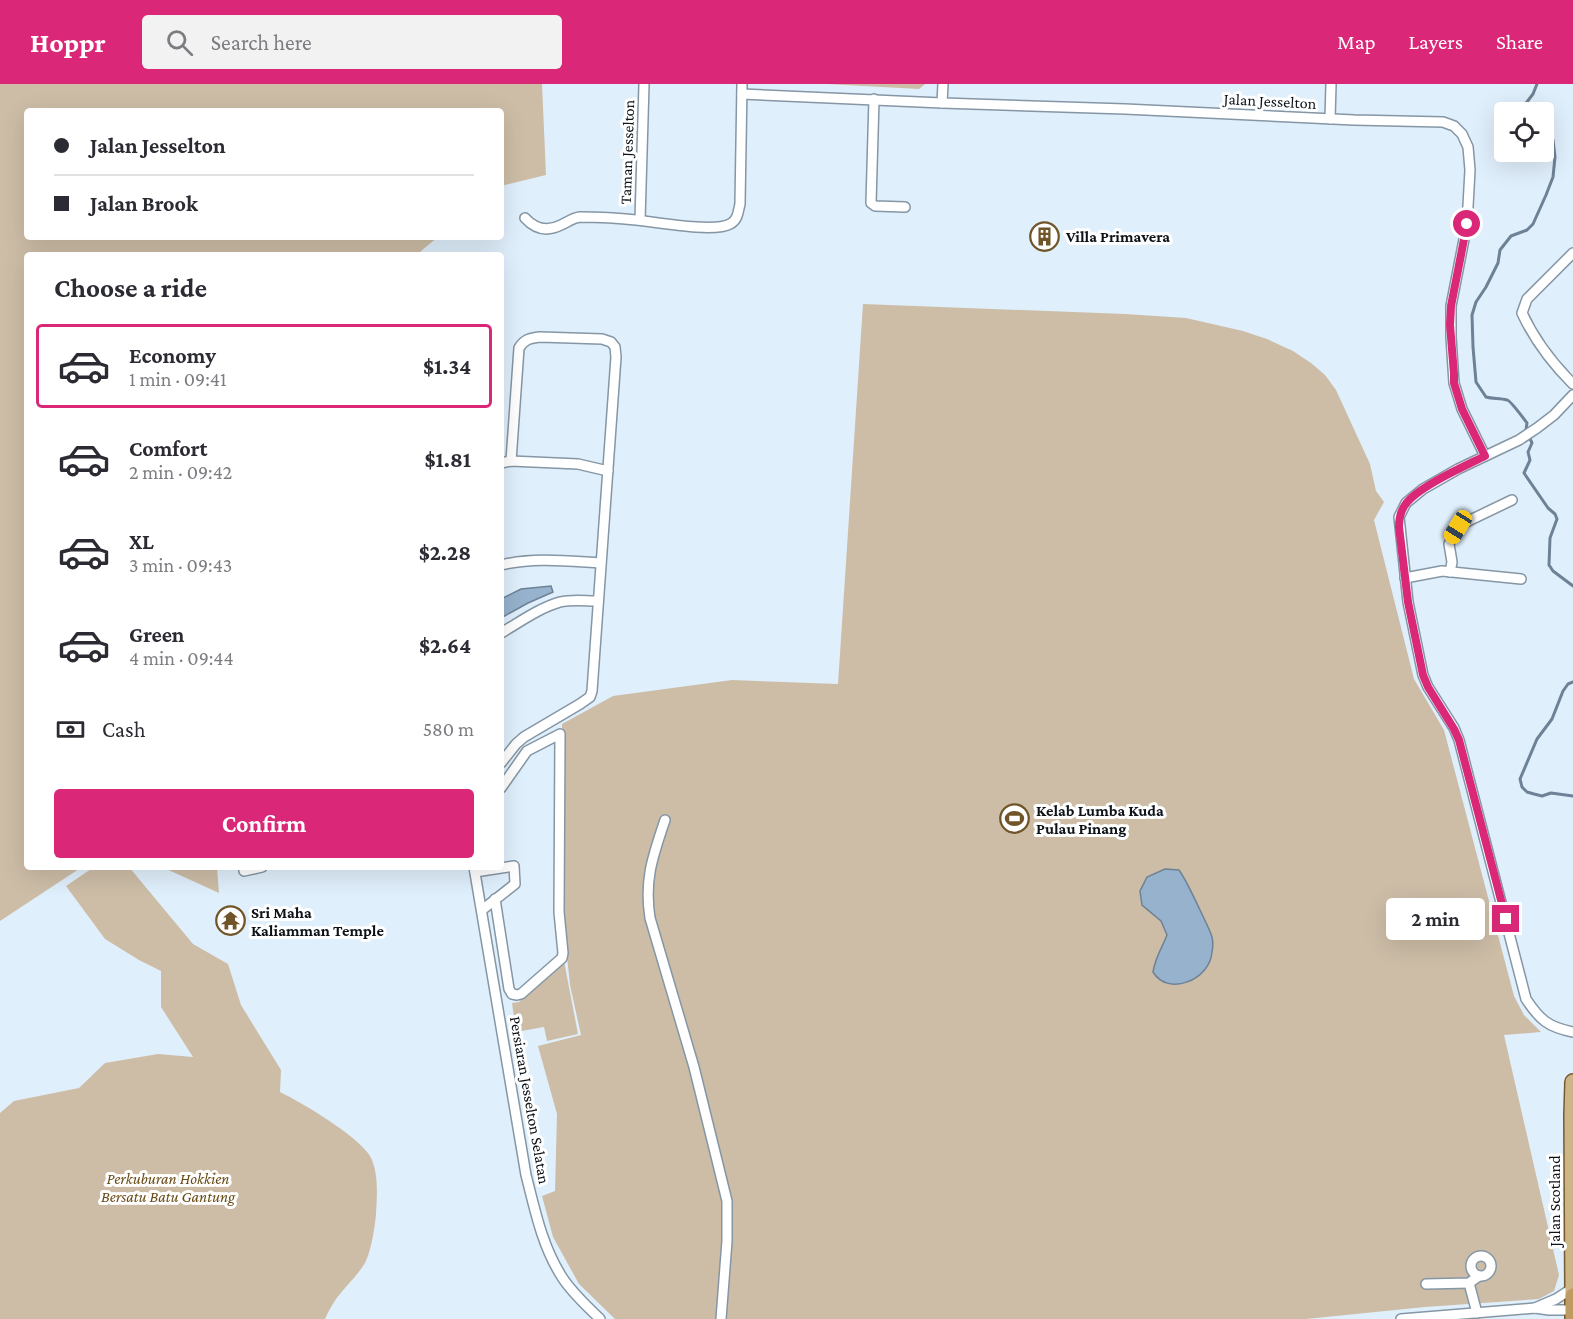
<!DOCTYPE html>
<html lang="en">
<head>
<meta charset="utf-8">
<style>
  body { margin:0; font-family:"Crimson Pro",serif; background:#f2f2f3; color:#2b2b33; height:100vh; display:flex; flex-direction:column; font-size:22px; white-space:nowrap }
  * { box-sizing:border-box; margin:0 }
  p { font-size:20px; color:#7c7c81 }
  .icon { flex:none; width:33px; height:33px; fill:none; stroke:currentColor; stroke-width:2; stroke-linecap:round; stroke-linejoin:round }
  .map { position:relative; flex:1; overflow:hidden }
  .side { position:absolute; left:24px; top:168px; width:480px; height:618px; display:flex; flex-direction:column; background:#fff; border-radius:6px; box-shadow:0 6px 24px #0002 }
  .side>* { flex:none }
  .banner { position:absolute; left:24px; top:24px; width:480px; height:132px; border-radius:6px; box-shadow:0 6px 24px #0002; display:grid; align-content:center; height:132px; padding:0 30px; background:#fff }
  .controls { position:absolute; left:1494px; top:18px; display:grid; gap:12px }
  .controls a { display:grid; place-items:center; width:60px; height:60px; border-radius:6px; background:#fff; box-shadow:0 6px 24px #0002; font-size:30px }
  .end { position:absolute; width:27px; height:27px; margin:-14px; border:8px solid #db2777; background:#fff; box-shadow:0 0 0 3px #fff }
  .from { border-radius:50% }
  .bubble { position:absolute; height:42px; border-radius:6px; background:#fff; box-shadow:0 6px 24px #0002; font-size:20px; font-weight:700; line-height:42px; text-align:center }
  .car { position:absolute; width:18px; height:36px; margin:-18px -9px; border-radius:8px; box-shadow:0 0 4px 2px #0007; background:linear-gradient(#f5c518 24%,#345 0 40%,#f5c518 0 76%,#345 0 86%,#f5c518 0) }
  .banner b { display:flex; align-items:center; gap:21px; height:57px; font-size:22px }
  .banner b+b { border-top:2px solid #e1e1e2 }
  .banner i { width:15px; height:15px; background:#2b2b33 }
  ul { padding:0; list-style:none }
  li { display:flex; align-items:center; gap:18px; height:84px; margin:0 12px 9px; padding:0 18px; border:3px solid transparent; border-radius:6px }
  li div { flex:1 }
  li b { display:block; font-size:22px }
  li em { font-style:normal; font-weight:700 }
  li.active { border-color:#db2777 }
  li>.icon { width:54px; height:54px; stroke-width:1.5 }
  h2 { padding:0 30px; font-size:27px; line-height:72px }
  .pay { display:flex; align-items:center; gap:15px; height:66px; padding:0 30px; font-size:22px }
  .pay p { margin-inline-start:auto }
  .cta { display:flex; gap:12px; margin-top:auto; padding:12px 30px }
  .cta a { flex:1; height:69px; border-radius:6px; background:#db2777; color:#fff; font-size:24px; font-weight:700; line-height:69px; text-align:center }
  header { display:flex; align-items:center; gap:36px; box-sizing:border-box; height:84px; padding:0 30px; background:#db2777; color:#fff }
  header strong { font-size:28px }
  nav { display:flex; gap:33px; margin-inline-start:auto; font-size:21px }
  .search { width:420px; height:54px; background:#f2f2f3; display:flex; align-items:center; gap:15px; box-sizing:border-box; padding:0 21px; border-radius:6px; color:#7c7c81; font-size:22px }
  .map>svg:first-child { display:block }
  .green { fill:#cdbda7 }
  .water { fill:#96b2cc; stroke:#6d8296; stroke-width:1.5 }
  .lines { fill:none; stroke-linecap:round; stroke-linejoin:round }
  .stream { stroke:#6d8296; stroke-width:3 }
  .minor-casing { stroke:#8596a5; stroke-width:12 }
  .primary-casing { stroke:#755b2e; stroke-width:18 }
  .trunk-casing { stroke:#755b2e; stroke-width:18 }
  .minor { stroke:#fff; stroke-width:9 }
  .primary { stroke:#ceb489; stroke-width:15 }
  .trunk { stroke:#be9b62; stroke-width:15 }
  .route { stroke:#db2777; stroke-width:8 }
  .labels { text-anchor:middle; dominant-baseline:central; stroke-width:6; stroke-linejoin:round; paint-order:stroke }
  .street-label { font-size:16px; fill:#0c1217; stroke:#fff }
  .poi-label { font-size:16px; font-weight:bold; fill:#0c1217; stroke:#fff; text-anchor:start }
  .park-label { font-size:16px; font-style:italic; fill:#694b16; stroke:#fff }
</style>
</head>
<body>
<header>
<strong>Hoppr</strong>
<div class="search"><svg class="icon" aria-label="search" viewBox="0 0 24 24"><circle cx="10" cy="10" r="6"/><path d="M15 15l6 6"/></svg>Search here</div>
<nav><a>Map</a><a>Layers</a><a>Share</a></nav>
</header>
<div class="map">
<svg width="1573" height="1235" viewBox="0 0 1573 1235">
  <rect width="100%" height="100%" fill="#e0effc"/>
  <g class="green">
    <polygon points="0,0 542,0 546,91 501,102 501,27 27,27 27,153 438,153 421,167 420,171 27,171 27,783 82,783 0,837"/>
    <polygon points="827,0 925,0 919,5"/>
    <polygon points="863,220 1125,230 1186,234 1243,247 1267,255 1293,267 1311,279 1325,291 1336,306 1370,380 1376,407 1384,418 1374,436 1414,595 1444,646 1514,912 1524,931 1541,948 1504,951 1559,1191 1554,1207 1539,1215 1425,1223 1306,1235 615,1235 579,1200 553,1153 542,1112 555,1107 557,1030 538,962 581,951 570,901 562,825 562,640 613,612 732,596 838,600"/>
    <path d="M 94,783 L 129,783 L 193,860 L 228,880 L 241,921 L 281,986 L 280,1008 C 301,1018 358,1052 370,1072 C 379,1088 377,1112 376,1130 C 375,1143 371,1168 365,1179 C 357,1192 345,1203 336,1215 C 332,1221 328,1228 325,1235 L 0,1235 L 0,1029 L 14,1017 L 79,1004 L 105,979 L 158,970 L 193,973 L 161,923 L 161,887 L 139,876 L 105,855 L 66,802 Z"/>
    <polygon points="162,783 217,783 219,809"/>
    <polygon points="564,877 578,950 547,957 544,943 516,948 512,919 519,918"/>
  </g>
  <g class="water">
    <polygon points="551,502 553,508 528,519 501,534 501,515 521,505"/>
    <path d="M 1165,785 L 1179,786 C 1188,799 1194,814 1201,828 C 1204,835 1208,842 1211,850 C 1213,855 1213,863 1212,868 C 1210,896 1168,913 1153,888 C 1155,874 1162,864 1167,851 L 1161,837 L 1142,821 L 1140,807 L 1147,793 Z"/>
  </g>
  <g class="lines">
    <g class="stream">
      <polyline points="1527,28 1523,23 1533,10 1537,0"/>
      <path d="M 1544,46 L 1553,56 L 1555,73 L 1553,93 L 1546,111 L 1533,140 L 1527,146 L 1511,152 L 1500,166 L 1498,179 L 1486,203 L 1476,218 L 1472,231 L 1473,263 L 1476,298 L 1486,313 C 1493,315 1500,314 1507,316 C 1510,316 1524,335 1527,339 L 1526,346 L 1532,359 L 1528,368 L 1530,376 L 1524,389 L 1548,424 L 1555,430 L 1557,435 L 1550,454 L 1549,481 L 1553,487 L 1573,502"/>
      <polyline points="1573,598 1568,600 1563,607 1552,635 1537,655 1520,695 1522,703 1527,708 1534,710 1542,712 1551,709 1573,712"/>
    </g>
    <defs>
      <g id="minor">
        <polyline points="742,10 942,19 1125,25 1354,36 1443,38 1454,42 1462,50 1468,63 1470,86 1467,140 1451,222 1451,253 1454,299 1462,325 1485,372"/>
        <polyline points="874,15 871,119 875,122 905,123"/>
        <polyline points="942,19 943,0"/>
        <polyline points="1330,35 1331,0"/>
        <path d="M 525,134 C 535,145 547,148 561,141 C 568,138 572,134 580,133 C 598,133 618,134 636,136 C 656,138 714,149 730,140 C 738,136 738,128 740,120 L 742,0"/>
        <polyline points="640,136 644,0"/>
        <path d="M 1573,169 L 1527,215 L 1522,229 C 1534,255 1553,280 1573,300"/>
        <path d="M 1573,311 L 1554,331 L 1537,344 L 1519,356 L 1458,385 L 1423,405 L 1406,419 L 1399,433 L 1408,518 L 1423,591 L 1428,603 L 1454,644 L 1459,656 L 1526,915 C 1540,936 1548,943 1573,948"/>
        <polyline points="501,379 511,377 578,380 608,387"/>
        <path d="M 501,481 C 534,473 567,477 600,479"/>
        <polyline points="1450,488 1452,478 1449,460 1458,443 1462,440 1512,416"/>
        <polyline points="1405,494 1442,487 1521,495"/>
        <path d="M 501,549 C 520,538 539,524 560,518 C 572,515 586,517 598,517"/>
        <path d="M 501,679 L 516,660 L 524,653 L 580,620 L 590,613 L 592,607 L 616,273 L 615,263 L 611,258 L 602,255 L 540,253 C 531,254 524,255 519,264 L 511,377"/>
        <path d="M 665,736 C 653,772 644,795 650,834 L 694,983 L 727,1117 L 727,1157 L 721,1235"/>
        <path d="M 474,783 L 526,1091 C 535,1126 542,1162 562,1193 C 572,1209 587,1222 600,1235"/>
        <polyline points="244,787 262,783"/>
        <polyline points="475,788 514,782 515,800 482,826"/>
        <polyline points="495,815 509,905 512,910 517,911 521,910 562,874 563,869 559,828 560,650 527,667 501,704"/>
        <circle cx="1481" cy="1182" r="10"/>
        <polyline points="1469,1199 1477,1229"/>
        <polyline points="1426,1200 1469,1199 1479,1192"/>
        <polyline points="1535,1224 1556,1215 1573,1204"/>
        <polyline points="1401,1235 1535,1224 1549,1226 1573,1226"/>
      </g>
      <polyline id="primary" points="1573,1212 1572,1031 1573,998"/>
      <polyline id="trunk" points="1573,1212 1573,1235"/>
    </defs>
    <use href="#minor" class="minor-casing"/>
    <use href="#primary" class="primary-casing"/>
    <use href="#trunk" class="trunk-casing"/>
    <use href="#minor" class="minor"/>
    <use href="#primary" class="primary"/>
    <use href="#trunk" class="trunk"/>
  </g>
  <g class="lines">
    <path class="route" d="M 1467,140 L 1451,222 L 1450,241 L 1454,290 L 1454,299 L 1462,325 L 1485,372 C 1465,382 1417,403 1405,421 C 1400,428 1399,434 1399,443 L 1408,518 L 1423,591 L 1428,603 L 1454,645 L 1459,656 L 1506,835"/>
  </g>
  <defs>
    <symbol id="building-ring" viewBox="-11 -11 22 22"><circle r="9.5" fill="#fff" stroke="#715528" stroke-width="1.5"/><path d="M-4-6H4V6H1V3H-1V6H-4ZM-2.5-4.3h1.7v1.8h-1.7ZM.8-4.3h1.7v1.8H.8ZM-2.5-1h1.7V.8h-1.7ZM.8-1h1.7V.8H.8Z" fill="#715528"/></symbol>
    <symbol id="stadium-ring" viewBox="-11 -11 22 22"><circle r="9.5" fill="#fff" stroke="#715528" stroke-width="1.5"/><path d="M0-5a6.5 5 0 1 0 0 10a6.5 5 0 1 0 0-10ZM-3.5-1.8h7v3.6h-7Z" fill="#715528"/></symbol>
    <symbol id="temple-ring" viewBox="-11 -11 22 22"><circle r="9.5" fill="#fff" stroke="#715528" stroke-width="1.5"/><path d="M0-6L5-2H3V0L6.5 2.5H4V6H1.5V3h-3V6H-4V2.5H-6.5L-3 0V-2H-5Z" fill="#715528"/></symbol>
  </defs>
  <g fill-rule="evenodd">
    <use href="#building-ring" x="1028" y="136" width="33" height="33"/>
    <use href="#stadium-ring" x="998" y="718" width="33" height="33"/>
    <use href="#temple-ring" x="214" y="820" width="33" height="33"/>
  </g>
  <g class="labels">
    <g class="street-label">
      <text transform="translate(1270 17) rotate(3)">Jalan Jesselton</text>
      <text transform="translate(627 68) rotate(-88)">Taman Jesselton</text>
      <text transform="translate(530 1016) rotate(80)">Persiaran Jesselton Selatan</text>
      <text transform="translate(1554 1117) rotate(-90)">Jalan Scotland</text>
    </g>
    <g class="poi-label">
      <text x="1066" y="152">Villa Primavera</text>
      <text x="1036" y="726">Kelab Lumba Kuda<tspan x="1036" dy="18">Pulau Pinang</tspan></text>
      <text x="251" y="828">Sri Maha<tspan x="251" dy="18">Kaliamman Temple</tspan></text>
    </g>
    <g class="park-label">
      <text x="168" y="1094">Perkuburan Hokkien<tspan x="168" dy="18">Bersatu Batu Gantung</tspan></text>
    </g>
  </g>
</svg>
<div class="controls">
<a><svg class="icon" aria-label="locate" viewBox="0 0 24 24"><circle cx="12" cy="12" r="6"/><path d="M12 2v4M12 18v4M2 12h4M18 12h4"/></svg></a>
</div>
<i class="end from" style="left:1467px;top:140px"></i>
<i class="end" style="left:1506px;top:835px"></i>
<div class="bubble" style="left:1386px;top:814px;width:99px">2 min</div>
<i class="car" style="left:1458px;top:443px;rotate:212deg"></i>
<div class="banner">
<b><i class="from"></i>Jalan Jesselton</b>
<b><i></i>Jalan Brook</b>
</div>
<section class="side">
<h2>Choose a ride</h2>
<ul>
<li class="active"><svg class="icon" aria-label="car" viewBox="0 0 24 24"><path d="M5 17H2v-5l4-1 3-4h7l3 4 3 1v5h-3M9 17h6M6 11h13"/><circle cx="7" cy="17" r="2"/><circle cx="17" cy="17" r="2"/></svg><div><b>Economy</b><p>1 min · 09:41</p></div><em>$1.34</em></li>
<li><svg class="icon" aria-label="car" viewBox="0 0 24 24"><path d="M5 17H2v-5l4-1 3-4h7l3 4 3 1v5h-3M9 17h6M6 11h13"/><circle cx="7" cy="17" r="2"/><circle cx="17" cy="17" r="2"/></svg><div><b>Comfort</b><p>2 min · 09:42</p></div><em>$1.81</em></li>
<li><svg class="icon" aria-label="car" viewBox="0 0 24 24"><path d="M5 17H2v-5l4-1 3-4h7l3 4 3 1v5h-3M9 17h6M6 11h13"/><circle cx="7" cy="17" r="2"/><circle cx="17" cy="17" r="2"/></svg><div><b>XL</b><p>3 min · 09:43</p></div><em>$2.28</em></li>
<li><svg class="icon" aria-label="car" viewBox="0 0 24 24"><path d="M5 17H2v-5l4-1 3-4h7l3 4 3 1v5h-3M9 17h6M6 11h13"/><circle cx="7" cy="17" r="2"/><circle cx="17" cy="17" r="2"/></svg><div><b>Green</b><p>4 min · 09:44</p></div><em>$2.64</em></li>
</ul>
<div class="pay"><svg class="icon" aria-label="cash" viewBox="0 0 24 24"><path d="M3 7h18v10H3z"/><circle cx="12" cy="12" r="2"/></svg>Cash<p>580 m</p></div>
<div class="cta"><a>Confirm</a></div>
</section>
</div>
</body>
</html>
